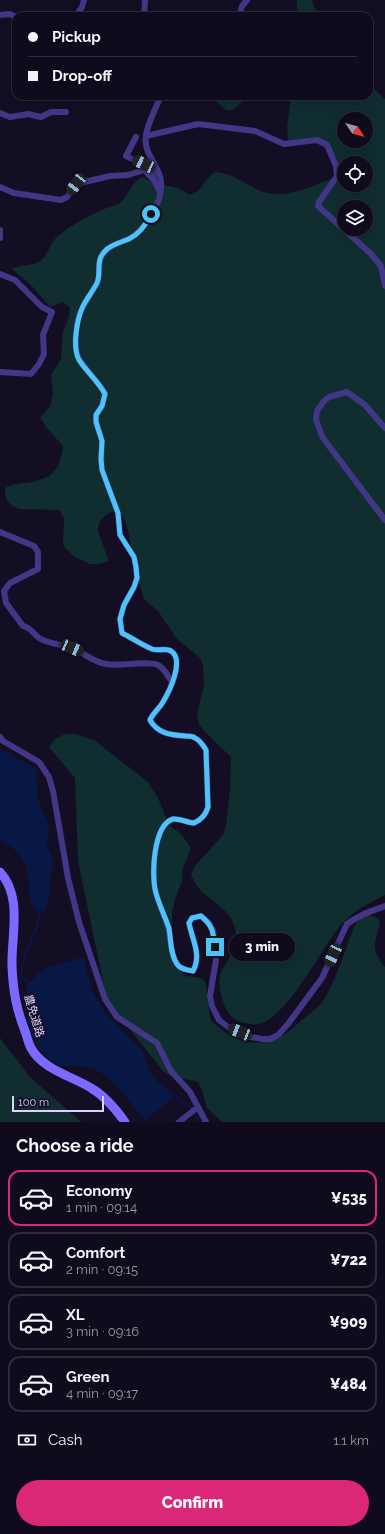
<!DOCTYPE html>
<html lang="en">
<head>
<meta charset="utf-8">
<style>
  body { margin:0; font-family:Raleway,"Noto Sans JP",sans-serif; background:#181325; color:#f1f3f6; height:100vh; display:flex; flex-direction:column; font-size:15px; white-space:nowrap }
  * { box-sizing:border-box; margin:0 }
  p { font-size:13px; color:#9b9aa3 }
  .icon { flex:none; width:22px; height:22px; fill:none; stroke:currentColor; stroke-width:2; stroke-linecap:round; stroke-linejoin:round }
  .map { position:relative; height:1122px; overflow:hidden }
  .sheet { display:flex; flex-direction:column; background:#0f0a1c; flex:1 }
  .sheet>* { flex:none }
  .top-card { position:absolute; left:12px; top:12px; width:361px; height:88px; border-radius:12px; box-shadow:0 4px 16px #0002,0 0 0 1px #2f2b3b; display:grid; align-content:center; height:88px; padding:0 16px; background:#0f0a1c }
  .needle { width:26px; rotate:125deg }
  .controls { position:absolute; left:337px; top:112px; display:grid; gap:8px }
  .controls a { display:grid; place-items:center; width:36px; height:36px; border-radius:50%; background:#0f0a1c; box-shadow:0 4px 16px #0002,0 0 0 1px #2f2b3b; font-size:20px }
  .scale { position:absolute; left:12px; bottom:10px; width:92px; box-sizing:border-box; padding-left:4px; border:2px solid #dbd2ff; border-top:0; font-size:11px; line-height:14px; white-space:nowrap; color:#dbd2ff; -webkit-text-stroke:3px #140e25; paint-order:stroke }
  .end { position:absolute; width:18px; height:18px; margin:-9px; border:5px solid #4fc3f7; background:#111; box-shadow:0 0 0 2px #111 }
  .from { border-radius:50% }
  .bubble { position:absolute; height:28px; border-radius:14px; background:#0f0a1c; box-shadow:0 4px 16px #0002,0 0 0 1px #2f2b3b; font-size:13px; font-weight:800; line-height:28px; text-align:center }
  .car { position:absolute; width:12px; height:24px; margin:-12px -6px; border-radius:5px; box-shadow:0 0 3px 1px #0007; background:linear-gradient(#222 24%,#8ab4d8 0 40%,#222 0 76%,#8ab4d8 0 86%,#222 0) }
  .top-card b { display:flex; align-items:center; gap:14px; height:38px; font-size:15px }
  .top-card b+b { border-top:1px solid #2f2b3b }
  .top-card i { width:10px; height:10px; background:#f1f3f6 }
  ul { padding:0; list-style:none }
  li { display:flex; align-items:center; gap:12px; height:56px; margin:0 8px 6px; padding:0 8px; border:2px solid #2f2b3b; border-radius:12px }
  li div { flex:1 }
  li b { display:block; font-size:15px }
  li em { font-style:normal; font-weight:800 }
  li.selected { border-color:#db2777 }
  li>.icon { width:36px; height:36px; stroke-width:1.5 }
  h2 { padding:0 16px; font-size:18px; line-height:48px }
  .pay { display:flex; align-items:center; gap:10px; height:44px; padding:0 16px; font-size:15px }
  .pay p { margin-inline-start:auto }
  .action { display:flex; gap:8px; margin-top:auto; padding:8px 16px }
  .action a { flex:1; height:46px; border-radius:24px; background:#db2777; color:#fff; font-size:16px; font-weight:800; line-height:46px; text-align:center }
  .map>svg:first-child { display:block }
  .green { fill:#102d2f; fill-rule:evenodd }
  .water { fill:#081844 }
  .lines { fill:none; stroke-linecap:round; stroke-linejoin:round }
  .stream { stroke:#081844; stroke-width:2 }
  .street { stroke:#423786; stroke-width:6 }
  .secondary { stroke:#7c69ff; stroke-width:9 }
  .route { stroke:#4fc3f7; stroke-width:5 }
  .labels { text-anchor:middle; dominant-baseline:central; stroke-width:3.5; stroke-linejoin:round; paint-order:stroke }
  .street-label { font-size:11px; fill:#dbd2ff; stroke:#140e25 }
</style>
</head>
<body>
<div class="map">
<svg width="385" height="1122" viewBox="0 0 385 1122">
  <rect width="100%" height="100%" fill="#140e25"/>
  <g class="green">
    <polygon points="297,0 312,0 314,7 321,16 297,16"/>
    <path d="M 369,85 L 385,99 L 385,895 C 367,904 349,913 337,930 C 320,952 286,1019 258,1024 C 255,1025 250,1024 246,1023 C 236,1022 230,1017 226,1008 C 221,998 217,983 221,973 C 222,969 225,965 227,962 C 233,952 238,940 235,928 C 233,918 223,908 215,902 C 211,898 204,895 201,891 C 197,887 194,880 191,875 L 195,866 L 223,835 L 226,826 L 230,788 L 231,757 L 204,731 L 199,724 L 197,714 L 204,685 L 203,666 L 200,658 L 176,638 L 158,611 L 144,599 L 133,562 L 129,534 L 123,516 L 117,511 C 106,512 97,521 98,532 L 109,561 L 100,564 L 90,564 L 75,557 L 65,548 L 63,544 L 64,518 L 59,510 L 19,509 C 9,506 4,498 5,488 C 11,484 17,484 24,483 C 49,480 60,473 63,446 L 46,427 L 40,418 L 50,406 L 53,395 L 51,375 L 61,359 L 63,332 L 69,317 L 70,308 L 63,302 L 50,307 L 30,284 L 12,269 C 21,264 31,267 40,261 C 49,254 50,242 58,236 C 72,224 92,214 109,207 C 113,206 118,205 120,203 C 129,195 131,183 141,177 L 159,184 L 178,188 L 190,195 L 199,190 L 208,178 L 215,172 C 232,173 245,184 261,191 C 285,201 313,185 336,177 L 336,162 L 320,141 L 288,141 L 287,127 L 291,96 L 369,96 ZM 344,119 L 366,119 L 366,141 L 344,141 ZM 344,163 L 366,163 L 366,185 L 344,185 ZM 344,207 L 366,207 L 366,229 L 344,229 Z"/>
    <path d="M 213,96 L 246,96 C 232,115 226,115 213,96 Z"/>
    <path d="M 65,734 L 75,734 L 94,740 L 148,782 L 158,798 L 169,825 L 180,833 L 189,845 L 191,849 L 183,867 L 182,881 L 175,899 L 172,913 L 172,933 L 175,960 L 179,969 L 185,976 L 196,977 L 204,980 L 206,985 L 210,1018 L 212,1022 C 220,1028 229,1036 238,1039 C 266,1049 283,1038 303,1019 C 309,1014 318,1008 323,1001 C 340,975 345,944 359,917 C 368,916 375,913 380,922 C 375,944 370,948 385,967 L 385,1122 L 222,1122 L 207,1108 L 202,1090 L 198,1082 L 171,1076 L 163,1071 L 132,1032 L 108,1005 L 78,861 L 75,778 L 49,747 L 55,739 Z"/>
    <polygon points="0,1038 30,1077 81,1122 0,1122"/>
  </g>
  <g class="water">
    <path d="M 0,750 L 9,752 L 13,756 L 34,767 L 36,771 L 38,800 L 49,826 L 47,846 L 53,858 L 50,881 L 50,891 L 46,910 L 42,912 C 24,907 31,884 27,870 C 23,856 13,846 0,841 Z"/>
    <path d="M 83,957 L 93,993 L 107,1016 L 142,1050 L 150,1073 L 156,1080 L 171,1092 L 172,1098 L 145,1120 C 132,1105 115,1081 97,1070 C 87,1065 71,1067 60,1066 C 39,1057 33,1037 25,1017 C 33,1004 32,1002 25,988 L 39,972 L 47,968 Z"/>
  </g>
  <g class="lines">
    <g class="stream">
      <path d="M 30,983 L 21,976 C 21,952 40,933 39,909"/>
      <polyline points="169,1094 173,1094 191,1108"/>
      <polyline points="195,1113 199,1122"/>
    </g>
    <g class="street">
      <polyline points="0,15 10,14 16,17"/>
      <polyline points="76,16 82,7 84,0"/>
      <polyline points="144,16 145,0"/>
      <polyline points="239,16 242,6 247,0"/>
      <path d="M 161,96 C 156,107 147,125 146,136 C 142,159 169,168 159,199 C 153,214 143,232 128,239 C 121,242 113,244 107,250 C 95,259 102,271 97,283 C 93,291 87,299 83,307 C 76,319 72,347 80,360 C 87,372 98,381 105,393 L 102,406 L 96,415 L 96,422 L 102,441 L 101,459 L 102,470 L 118,513 L 120,535 L 134,557 L 136,567 L 137,578 L 134,587 L 124,605 L 120,619 L 122,633 C 132,638 142,645 152,649 C 158,651 166,648 171,651 C 185,660 169,692 163,702 C 159,709 153,713 150,720 C 158,734 171,735 186,736 C 189,736 193,736 195,738 C 200,740 203,745 206,750 L 208,807 C 206,814 201,820 194,823 C 188,823 179,818 173,819 C 153,825 151,877 156,893 C 159,905 165,916 168,928 C 171,939 170,954 177,964 C 180,969 187,970 193,971 C 202,955 192,939 189,923 L 192,918 L 201,916 L 209,923 L 213,930 L 216,960 L 210,996 L 212,1006 L 219,1020 L 228,1027 L 251,1037 L 263,1039 L 270,1039 L 278,1035 L 288,1024 L 322,978 L 347,924 C 359,915 371,911 385,906"/>
      <polyline points="0,113 10,117 28,114 41,117 51,112 66,112"/>
      <polyline points="146,136 198,124 255,131 284,144 317,140 327,145 336,166 337,176 319,202 318,206 371,254 381,266 385,286"/>
      <polyline points="136,137 126,156 151,168 154,179"/>
      <polyline points="0,187 14,193 61,200 67,197 76,184 110,176 128,175 144,170 154,180 160,192"/>
      <polyline points="0,230 0,238"/>
      <polyline points="0,274 15,280 42,307 52,312 43,335 44,354 39,364 31,374 0,372"/>
      <polyline points="385,428 365,405 347,392 329,397 324,401 317,411 316,420 323,438 385,520"/>
      <path d="M 0,532 L 34,546 L 38,552 L 38,569 L 10,583 L 4,591 L 6,603 L 23,626 C 33,628 34,637 43,640 C 52,644 63,645 72,648 C 84,653 93,662 106,664 C 120,667 147,660 158,665 C 164,668 168,676 172,682"/>
      <polyline points="0,737 3,741 39,762 49,777 53,791 68,878 79,922 105,999 117,1017 157,1043 171,1071 190,1092 206,1122"/>
      <polyline points="179,1122 198,1107"/>
    </g>
    <path class="secondary" d="M 0,872 C 23,897 11,936 12,966 C 13,990 16,1008 25,1031 C 27,1036 28,1043 31,1048 C 43,1070 72,1076 91,1088 C 105,1096 115,1108 125,1122"/>
  </g>
  <g class="lines">
    <path class="route" d="M 151,214 C 146,225 139,234 129,239 C 122,242 113,244 107,249 C 94,260 102,271 97,283 C 93,291 87,298 83,306 C 77,319 72,347 79,360 C 87,372 98,381 105,394 L 102,406 L 96,415 L 96,422 L 102,441 L 101,459 L 102,470 L 118,513 L 120,535 L 134,557 L 136,567 L 137,578 L 134,587 L 124,605 L 120,619 L 122,633 C 132,638 142,645 152,649 C 158,651 166,648 171,651 C 185,660 169,692 163,702 C 159,709 153,713 150,720 C 158,734 171,735 186,736 C 189,736 193,736 195,738 C 200,740 203,745 206,750 L 208,807 C 206,814 201,820 194,823 C 188,823 179,818 173,819 C 153,825 151,877 156,893 C 159,905 165,916 169,928 C 171,939 170,954 177,964 C 180,969 187,970 193,971 C 202,955 192,939 189,923 L 192,918 L 201,916 C 213,926 213,932 215,947"/>
  </g>
  <g class="labels">
    <g class="street-label">
      <text transform="translate(34 1016) rotate(73)">農免道路</text>
    </g>
  </g>
</svg>
<div class="controls">
<a><svg class="needle" viewBox="-14 -14 28 28"><path d="M0-13l5 13h-10z" fill="#e53935"/><path d="M0 13l5-13h-10z" fill="#9b9aa3"/></svg></a>
<a><svg class="icon" aria-label="locate" viewBox="0 0 24 24"><circle cx="12" cy="12" r="6"/><path d="M12 2v4M12 18v4M2 12h4M18 12h4"/></svg></a>
<a><svg class="icon" aria-label="layers" viewBox="0 0 24 24"><path d="M12 4l9 5-9 5-9-5zM3 14l9 5 9-5"/></svg></a>
</div>
<div class="scale">100 m</div>
<i class="end from" style="left:151px;top:214px"></i>
<i class="end" style="left:215px;top:947px"></i>
<div class="bubble" style="left:229px;top:933px;width:66px">3 min</div>
<i class="car" style="left:144px;top:164px;rotate:295deg"></i>
<i class="car" style="left:76px;top:184px;rotate:217deg"></i>
<i class="car" style="left:72px;top:648px;rotate:113deg"></i>
<i class="car" style="left:333px;top:955px;rotate:205deg"></i>
<i class="car" style="left:240px;top:1032px;rotate:292deg"></i>
<div class="top-card">
<b><i class="from"></i>Pickup</b>
<b><i></i>Drop-off</b>
</div>
</div>
<section class="sheet">
<h2>Choose a ride</h2>
<ul>
<li class="selected"><svg class="icon" aria-label="car" viewBox="0 0 24 24"><path d="M5 17H2v-5l4-1 3-4h7l3 4 3 1v5h-3M9 17h6M6 11h13"/><circle cx="7" cy="17" r="2"/><circle cx="17" cy="17" r="2"/></svg><div><b>Economy</b><p>1 min · 09:14</p></div><em>¥535</em></li>
<li><svg class="icon" aria-label="car" viewBox="0 0 24 24"><path d="M5 17H2v-5l4-1 3-4h7l3 4 3 1v5h-3M9 17h6M6 11h13"/><circle cx="7" cy="17" r="2"/><circle cx="17" cy="17" r="2"/></svg><div><b>Comfort</b><p>2 min · 09:15</p></div><em>¥722</em></li>
<li><svg class="icon" aria-label="car" viewBox="0 0 24 24"><path d="M5 17H2v-5l4-1 3-4h7l3 4 3 1v5h-3M9 17h6M6 11h13"/><circle cx="7" cy="17" r="2"/><circle cx="17" cy="17" r="2"/></svg><div><b>XL</b><p>3 min · 09:16</p></div><em>¥909</em></li>
<li><svg class="icon" aria-label="car" viewBox="0 0 24 24"><path d="M5 17H2v-5l4-1 3-4h7l3 4 3 1v5h-3M9 17h6M6 11h13"/><circle cx="7" cy="17" r="2"/><circle cx="17" cy="17" r="2"/></svg><div><b>Green</b><p>4 min · 09:17</p></div><em>¥484</em></li>
</ul>
<div class="pay"><svg class="icon" aria-label="cash" viewBox="0 0 24 24"><path d="M3 7h18v10H3z"/><circle cx="12" cy="12" r="2"/></svg>Cash<p>1.1 km</p></div>
<div class="action"><a>Confirm</a></div>
</section>
</body>
</html>
